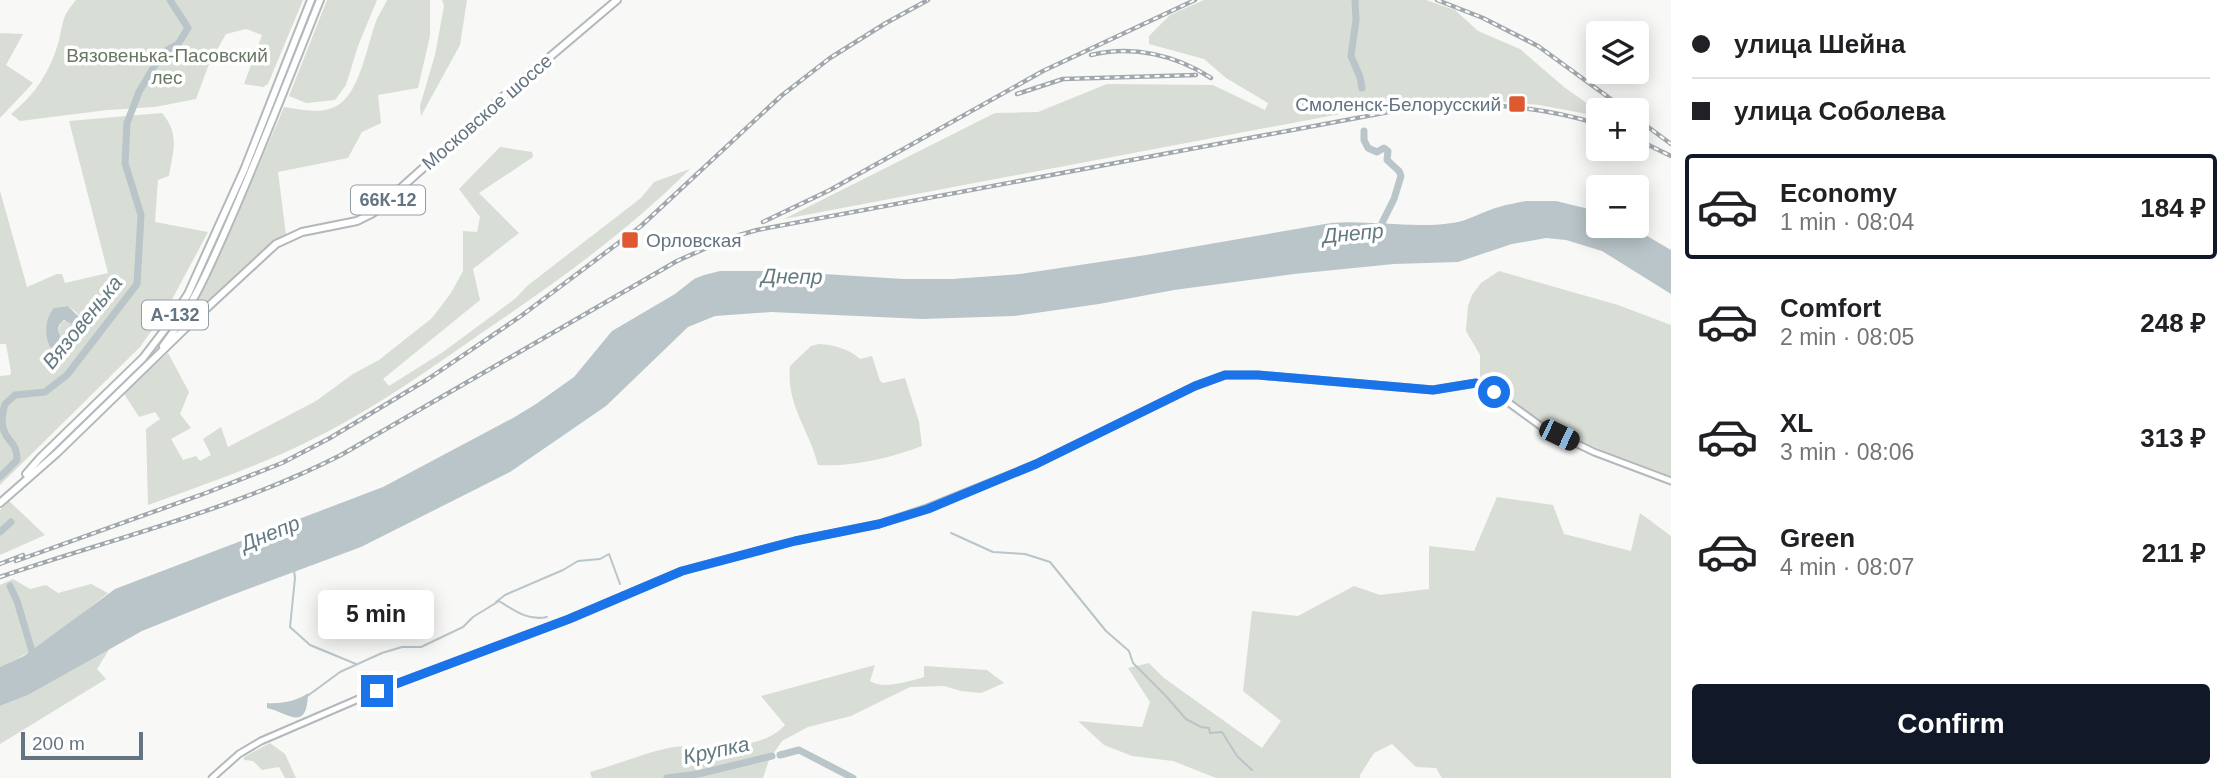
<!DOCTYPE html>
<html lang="en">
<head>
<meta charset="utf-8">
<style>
  body { margin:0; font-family:Arial,sans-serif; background:#f2f2f2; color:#202124; height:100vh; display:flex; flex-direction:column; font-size:26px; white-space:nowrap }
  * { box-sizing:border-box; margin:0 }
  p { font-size:23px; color:#757577 }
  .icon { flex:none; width:38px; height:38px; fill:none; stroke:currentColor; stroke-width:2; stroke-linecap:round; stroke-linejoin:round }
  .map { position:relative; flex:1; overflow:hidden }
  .details { display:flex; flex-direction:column; background:#fff; width:560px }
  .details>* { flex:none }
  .top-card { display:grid; align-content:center; height:154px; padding:0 21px; background:#fff }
  .buttons { position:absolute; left:1586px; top:21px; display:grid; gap:14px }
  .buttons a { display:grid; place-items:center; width:63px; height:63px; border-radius:7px; background:#fff; box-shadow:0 4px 18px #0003; font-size:35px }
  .scale { position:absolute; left:21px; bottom:18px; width:122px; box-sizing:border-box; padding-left:7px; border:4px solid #647480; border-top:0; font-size:19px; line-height:24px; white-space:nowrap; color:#647480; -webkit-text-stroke:5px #fff; paint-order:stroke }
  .end { position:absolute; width:32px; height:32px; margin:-16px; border:9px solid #1a73e8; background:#fff; box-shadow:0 0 0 4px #fff }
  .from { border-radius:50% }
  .bubble { position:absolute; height:49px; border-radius:7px; background:#fff; box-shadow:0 4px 18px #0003; font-size:23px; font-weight:700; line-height:49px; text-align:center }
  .car { position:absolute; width:21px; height:42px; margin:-21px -10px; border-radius:9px; box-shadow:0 0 5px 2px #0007; background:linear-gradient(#222 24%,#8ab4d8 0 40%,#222 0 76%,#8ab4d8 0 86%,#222 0) }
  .top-card b { display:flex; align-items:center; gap:24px; height:66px; font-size:26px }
  .top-card b+b { border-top:2px solid #e0e0e0 }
  .top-card i { width:18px; height:18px; background:#202124 }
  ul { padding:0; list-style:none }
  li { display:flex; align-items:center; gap:21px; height:105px; margin:0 14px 10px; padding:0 7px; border:4px solid transparent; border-radius:7px }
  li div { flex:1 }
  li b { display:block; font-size:26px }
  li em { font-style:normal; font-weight:700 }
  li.selected { border-color:#111827 }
  li>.icon { width:63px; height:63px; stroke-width:1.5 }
  .action { display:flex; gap:14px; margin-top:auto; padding:14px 21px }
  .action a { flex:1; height:80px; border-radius:7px; background:#111827; color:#fff; font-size:28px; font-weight:700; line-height:80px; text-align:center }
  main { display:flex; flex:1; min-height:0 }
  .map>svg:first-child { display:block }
  .green { fill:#d8ddd5; fill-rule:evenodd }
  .water { fill:#b9c5c9 }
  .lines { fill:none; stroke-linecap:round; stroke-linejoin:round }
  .stream { stroke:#b9c5c9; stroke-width:2 }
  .river { stroke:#b9c5c9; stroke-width:7 }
  .secondary-casing { stroke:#b2b8bc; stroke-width:9 }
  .primary-casing { stroke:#b3b8bc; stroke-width:10 }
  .secondary { stroke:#fff; stroke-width:5 }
  .primary { stroke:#fff; stroke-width:6 }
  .rail-casing { stroke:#a1a8ad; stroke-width:4.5 }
  .rail { stroke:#fff; stroke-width:2; stroke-dasharray:5; stroke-linecap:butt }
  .route { stroke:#1a73e8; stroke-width:9 }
  .poi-dot { fill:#de5830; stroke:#fff; stroke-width:2.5 }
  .labels { text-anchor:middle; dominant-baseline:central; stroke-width:7; stroke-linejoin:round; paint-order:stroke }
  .shield { fill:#fff; stroke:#929ea6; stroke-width:2 }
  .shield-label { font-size:18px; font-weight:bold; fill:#647480 }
  .park-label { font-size:19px; fill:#677863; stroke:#fff }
  .poi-label { font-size:19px; fill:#647480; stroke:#fff; text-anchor:end }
  .street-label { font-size:19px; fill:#647480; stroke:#fff }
  .water-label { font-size:21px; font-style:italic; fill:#647a81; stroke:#fff }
</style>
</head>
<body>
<main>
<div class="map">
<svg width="1671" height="778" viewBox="0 0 1671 778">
  <rect width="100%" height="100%" fill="#f8f8f6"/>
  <g class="green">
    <path d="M 76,0 L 303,0 L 268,84 L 263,87 L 244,84 L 262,35 L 246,29 L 226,34 L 209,64 L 196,99 L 155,107 L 107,110 L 20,121 L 11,114 C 36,94 51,70 59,40 C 64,19 62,17 76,0 Z"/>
    <polygon points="327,0 377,0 358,46 346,85 335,100 306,103 289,96"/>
    <path d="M 387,0 L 430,0 L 430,36 L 418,88 L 378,95 L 381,123 L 362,132 L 348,158 L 278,172 L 286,235 L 269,246 L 182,330 L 233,226 L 284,107 C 300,109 318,114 332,108 C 360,99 367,43 377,19 C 380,13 384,6 387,0 Z"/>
    <polygon points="442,0 467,0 460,45 421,116 420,106 435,55 444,6"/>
    <polygon points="1204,0 1426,0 1455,10 1478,31 1520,49 1564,87 1598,111 1598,116 1539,105 1467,98 1393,104 784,219 995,113 1038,112 1107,84 1213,85 1265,110 1268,103 1226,78 1204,59 1149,44 1149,36 1170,15"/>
    <polygon points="0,33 23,34 6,65 33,83 0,118"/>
    <path d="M 162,113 C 180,134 173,150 169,176 L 158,180 L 155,222 L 208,232 L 168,307 L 140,347 L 0,485 L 0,376 L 10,375 L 11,372 L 6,344 L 0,344 L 0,191 L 27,287 L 57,274 L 62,274 L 65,283 L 108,273 L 69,121 ZM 68,306 L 77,313 L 80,318 L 61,322 C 58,330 58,334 64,340 L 59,340 L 57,346 L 46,330 L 55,308 Z"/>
    <path d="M 261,134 L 263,137 C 234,206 208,283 162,343 C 145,366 123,385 103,405 C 87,420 70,438 52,452 L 149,354 L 179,314 L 198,279 Z"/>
    <path d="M 500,147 L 532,152 L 533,157 L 479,193 L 519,233 L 473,269 L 480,300 L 383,379 L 389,386 L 443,352 L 516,298 L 527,286 L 641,198 L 654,182 L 690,169 C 628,231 558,281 486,330 C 434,366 381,404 325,433 C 268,463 208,483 148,505 L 146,429 L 160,419 L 155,412 L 139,417 L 123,392 L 168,353 L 189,392 L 180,414 L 191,428 L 171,439 L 183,460 L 196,456 L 200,461 L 211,455 L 203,439 L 221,427 L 228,447 L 316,401 L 353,374 L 379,360 L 432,318 L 451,293 L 463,271 L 463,231 L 477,232 L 480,217 L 459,189 Z"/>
    <path d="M 1499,271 L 1618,305 L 1671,325 L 1671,477 C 1627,459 1581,444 1539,421 C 1518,410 1501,393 1480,381 L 1480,355 L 1466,331 L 1468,306 L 1472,295 L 1481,283 Z"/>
    <path d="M 819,344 C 834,345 849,349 860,359 L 872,356 L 880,381 L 883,383 L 905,378 L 919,422 L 922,446 C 890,458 853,467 818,465 C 809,429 786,405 790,366 L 811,346 Z"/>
    <polygon points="1497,497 1553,505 1564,534 1631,551 1640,513 1671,536 1671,778 1442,778 1436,768 1416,767 1392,744 1374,753 1360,775 1360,778 1216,778 1173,761 1132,756 1104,745 1078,721 1142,727 1150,702 1128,668 1149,663 1164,678 1262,748 1281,721 1243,691 1252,611 1298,616 1354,586 1380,595 1429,589 1429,546 1474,551"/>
    <polygon points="9,501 45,535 0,555 0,510"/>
    <path d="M 13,579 L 30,589 L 46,585 L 58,593 L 91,584 L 108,593 C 74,619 41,650 0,667 L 0,585 Z"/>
    <polygon points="110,648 97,669 106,679 0,744 0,706 28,695"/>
    <path d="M 875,665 L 870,681 C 883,690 909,681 924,677 L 924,666 L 987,670 L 1004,683 L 981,693 L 961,691 L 944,686 L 910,687 L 851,716 L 808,727 L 782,741 L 769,760 L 763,778 L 592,778 L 590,772 C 616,765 649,751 674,747 C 708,743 760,753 785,725 L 761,696 Z"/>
    <polygon points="270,743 285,754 296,778 285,778 279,767 262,770 253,761 244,760 244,757"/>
  </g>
  <g class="water">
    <path d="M 1526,201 L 1556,201 L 1593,210 L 1598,211 L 1598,226 L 1630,226 L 1671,250 L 1671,294 L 1602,251 L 1566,240 L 1546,238 L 1512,244 L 1458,262 L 1394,264 L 1294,274 L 1174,290 L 1099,304 L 1014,316 L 922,319 L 771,312 L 715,316 L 688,327 L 606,406 L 510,472 L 361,547 L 224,598 L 142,631 L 28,695 L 0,706 L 0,667 L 24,656 L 115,589 L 383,487 L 513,418 L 536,404 L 574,377 L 612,331 L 675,294 L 694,279 L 704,275 L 720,271 L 776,271 L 903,279 L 952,279 L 1020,274 L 1146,255 L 1331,223 C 1371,220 1412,229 1452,223 C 1469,221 1483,211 1499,207 C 1508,204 1517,203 1526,201 Z"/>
    <path d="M 68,306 L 80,318 L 76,319 L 72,324 L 64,320 C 55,326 58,334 64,340 L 63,342 L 60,340 L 58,342 L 58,348 L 50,347 C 44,335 45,318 54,308 Z"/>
    <path d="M 308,693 C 307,733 289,713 267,708 L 267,703 C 281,704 298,701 308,693 Z"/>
  </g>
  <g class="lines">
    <g class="stream">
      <polyline points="951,533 993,552 1025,554 1050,562 1106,631 1129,651 1133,663 1165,695 1186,719 1201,727 1209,728 1210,733 1222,732 1237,756 1252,770"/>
      <polyline points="294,570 295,578 290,627 310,645 356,664"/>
      <polyline points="496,602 505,595 563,570 578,561 600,559 609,554 620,584"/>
      <path d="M 306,697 L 340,672 L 382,653 L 402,647 L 421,647 L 463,627 L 473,617 L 499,601 C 515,611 528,621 547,617"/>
    </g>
    <g class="river">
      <polyline points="1355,0 1356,20 1351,56 1360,77 1362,88"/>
      <polyline points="1364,131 1364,140 1368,148 1377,152 1384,148 1388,151 1387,160 1399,171 1401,176 1394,199 1382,223 1385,229"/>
      <path d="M 0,477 L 17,460 C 17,441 7,443 3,428 C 1,420 3,411 5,404 L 15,395 L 45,392 L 67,375 L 137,284 L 141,215 L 125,163 L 127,123 L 139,92 L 162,53 L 178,44 L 188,28 L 170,0"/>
      <polyline points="0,532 11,522"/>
      <polyline points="10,586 17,601 34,658"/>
      <polyline points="780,755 799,750 853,778"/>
      <polyline points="667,778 698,774 772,756"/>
    </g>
    <defs>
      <polyline id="secondary" points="212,778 239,754 261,741 377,691 569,619 682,571 795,541 879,524 927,508 1036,464 1195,386 1225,375 1258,375 1433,390 1476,383 1494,392 1542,427 1594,452 1671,481"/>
      <g id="primary">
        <path d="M 163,346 C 192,309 210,266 229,223 C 261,150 290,75 320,0"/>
        <polyline points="26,474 40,458 143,358 166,328 188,294 244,170 311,0"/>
        <polyline points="0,503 57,453 196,318 276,244 302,232 357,221 373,213 499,100 617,0"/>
      </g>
    </defs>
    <use href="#secondary" class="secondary-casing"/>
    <use href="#primary" class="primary-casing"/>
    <use href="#secondary" class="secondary"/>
    <use href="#primary" class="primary"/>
    <defs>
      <g id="rail">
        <polyline points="1437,0 1483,18 1538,46 1626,110"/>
        <path d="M 1091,55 C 1133,45 1176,55 1211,78"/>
        <polyline points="1017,94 1063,79 1196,75"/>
        <polyline points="1636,118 1671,144"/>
        <polyline points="1636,139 1671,156"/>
        <polyline points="763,222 830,190 1043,71 1195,0"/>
        <polyline points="16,561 206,493 282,463 330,438 428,379 521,316 641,226 781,96 830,58 886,23 928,0"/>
        <polyline points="0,564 23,555"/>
        <path d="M 0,577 C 114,538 233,510 341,455 L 677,261 L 729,238 L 757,230 L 1421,106 C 1480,102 1541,106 1598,124"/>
      </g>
    </defs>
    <use href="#rail" class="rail-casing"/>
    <use href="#rail" class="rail"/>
  </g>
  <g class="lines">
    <polyline class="route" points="377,691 569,619 682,571 795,541 879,524 928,509 1036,464 1195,386 1225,375 1258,375 1433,390 1476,383 1494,392"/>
  </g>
  <g class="poi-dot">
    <rect x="1508" y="95" width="18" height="18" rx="3.5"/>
    <rect x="621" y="231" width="18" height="18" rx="3.5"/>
  </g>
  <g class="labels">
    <g class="shield">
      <rect x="351" y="185.5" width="74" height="29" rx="5"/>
      <rect x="142" y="300.5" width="66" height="29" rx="5"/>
    </g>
    <g class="shield-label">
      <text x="388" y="200">66К-12</text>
      <text x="175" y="315">А-132</text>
    </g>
    <g class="park-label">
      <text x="167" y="55">Вязовенька-Пасовский<tspan x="167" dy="22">лес</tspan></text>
    </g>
    <g class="poi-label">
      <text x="1501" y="104">Смоленск-Белорусский</text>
      <text x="646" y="240" text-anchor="start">Орловская</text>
    </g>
    <g class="street-label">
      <text transform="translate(487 112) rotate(-41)">Московское шоссе</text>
    </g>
    <g class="water-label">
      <text transform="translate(1353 233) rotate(-5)">Днепр</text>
      <text transform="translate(792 276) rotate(1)">Днепр</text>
      <text transform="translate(82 322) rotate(-51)">Вязовенька</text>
      <text transform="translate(270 533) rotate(-22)">Днепр</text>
      <text transform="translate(716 750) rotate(-12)">Крупка</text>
    </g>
  </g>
</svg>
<div class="buttons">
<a><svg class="icon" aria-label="layers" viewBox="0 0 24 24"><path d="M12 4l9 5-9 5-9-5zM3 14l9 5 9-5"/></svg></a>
<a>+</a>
<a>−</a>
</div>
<div class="scale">200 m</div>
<i class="end from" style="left:1494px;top:392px"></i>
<i class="end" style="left:377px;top:691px"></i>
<div class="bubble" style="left:318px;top:590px;width:116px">5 min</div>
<i class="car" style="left:1559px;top:435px;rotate:116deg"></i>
</div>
<section class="details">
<div class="top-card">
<b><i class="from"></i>улица Шейна</b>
<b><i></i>улица Соболева</b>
</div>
<ul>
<li class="selected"><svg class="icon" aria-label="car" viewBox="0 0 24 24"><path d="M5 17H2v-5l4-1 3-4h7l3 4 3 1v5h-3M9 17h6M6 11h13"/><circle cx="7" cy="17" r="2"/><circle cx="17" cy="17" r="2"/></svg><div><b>Economy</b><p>1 min · 08:04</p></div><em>184 ₽</em></li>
<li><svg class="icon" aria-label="car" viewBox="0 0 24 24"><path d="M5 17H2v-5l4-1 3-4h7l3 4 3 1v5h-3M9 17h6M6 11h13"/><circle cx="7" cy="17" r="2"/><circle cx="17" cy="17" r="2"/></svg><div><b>Comfort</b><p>2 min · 08:05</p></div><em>248 ₽</em></li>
<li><svg class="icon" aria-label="car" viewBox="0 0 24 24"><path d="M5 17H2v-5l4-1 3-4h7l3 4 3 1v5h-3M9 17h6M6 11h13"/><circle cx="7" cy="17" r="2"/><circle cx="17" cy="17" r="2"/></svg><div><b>XL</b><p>3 min · 08:06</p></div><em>313 ₽</em></li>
<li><svg class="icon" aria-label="car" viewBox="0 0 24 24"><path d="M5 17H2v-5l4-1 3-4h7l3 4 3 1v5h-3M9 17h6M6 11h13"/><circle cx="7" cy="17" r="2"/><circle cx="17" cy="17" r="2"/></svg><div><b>Green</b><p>4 min · 08:07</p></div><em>211 ₽</em></li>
</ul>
<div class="action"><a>Confirm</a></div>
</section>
</main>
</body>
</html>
